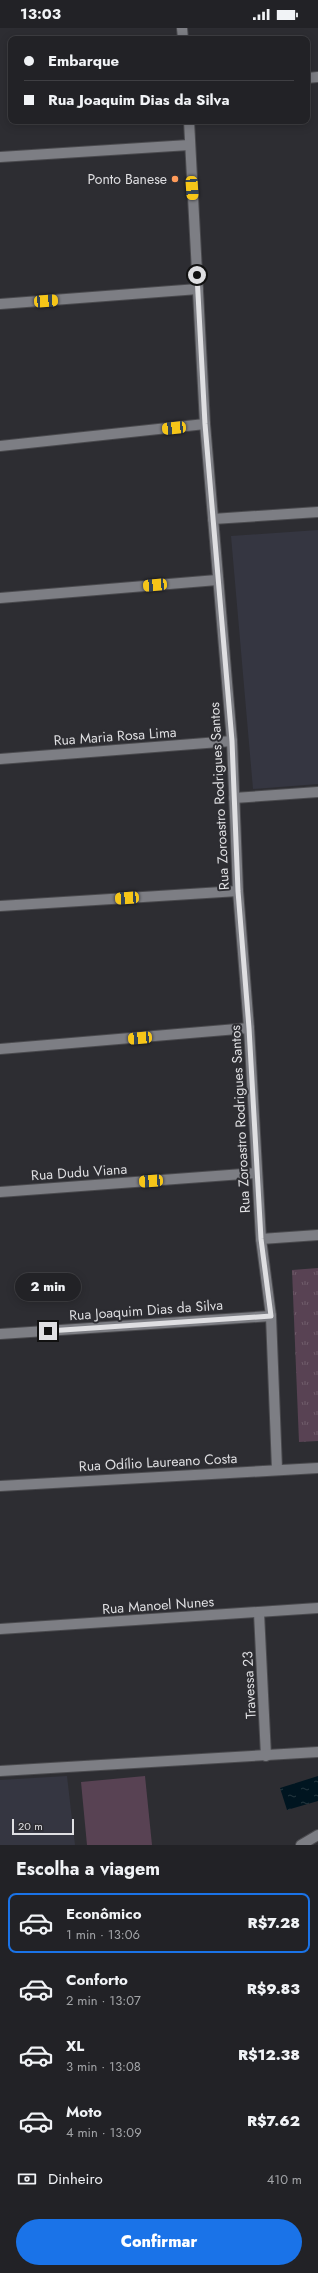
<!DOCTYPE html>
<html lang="pt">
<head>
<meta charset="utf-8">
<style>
  body { margin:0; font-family:Jost,sans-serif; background:#2a2a2e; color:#f1f3f6; height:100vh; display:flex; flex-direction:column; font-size:15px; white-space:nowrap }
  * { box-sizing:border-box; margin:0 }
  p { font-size:13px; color:#a2a4a7 }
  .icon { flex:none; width:22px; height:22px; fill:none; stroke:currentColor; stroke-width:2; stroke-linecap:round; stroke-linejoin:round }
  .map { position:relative; height:1817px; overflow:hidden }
  .details { display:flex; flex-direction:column; background:#222226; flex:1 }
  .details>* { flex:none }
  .top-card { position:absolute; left:8px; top:8px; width:302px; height:88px; border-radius:8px; box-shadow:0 2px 10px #0003,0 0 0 1px #3f3f43; display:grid; align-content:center; height:88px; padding:0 16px; background:#222226 }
  .scale { position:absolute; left:12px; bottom:10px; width:62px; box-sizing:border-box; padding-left:4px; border:2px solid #dfdfe2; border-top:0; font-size:11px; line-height:14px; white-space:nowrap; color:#dfdfe2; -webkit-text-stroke:3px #2d2d32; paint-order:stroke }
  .end { position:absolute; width:18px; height:18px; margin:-9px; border:5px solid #dfdfe2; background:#111; box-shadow:0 0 0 2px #111 }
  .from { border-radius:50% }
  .bubble { position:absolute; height:28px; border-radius:14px; background:#222226; box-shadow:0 2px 10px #0003,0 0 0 1px #3f3f43; font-size:13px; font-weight:800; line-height:28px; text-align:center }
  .car { position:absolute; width:12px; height:24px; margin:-12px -6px; border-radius:5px; box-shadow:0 0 3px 1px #0007; background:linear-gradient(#f5c518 24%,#345 0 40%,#f5c518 0 76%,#345 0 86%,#f5c518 0) }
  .top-card b { display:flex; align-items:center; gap:14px; height:38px; font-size:15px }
  .top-card b+b { border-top:1px solid #3f3f43 }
  .top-card i { width:10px; height:10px; background:#f1f3f6 }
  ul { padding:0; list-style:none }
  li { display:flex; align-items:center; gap:12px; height:60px; margin:0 8px 6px; padding:0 8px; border:2px solid transparent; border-radius:8px }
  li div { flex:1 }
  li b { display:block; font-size:15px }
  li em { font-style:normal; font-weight:800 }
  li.current { border-color:#1a73e8 }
  li>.icon { width:36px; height:36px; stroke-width:1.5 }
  h2 { padding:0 16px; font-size:18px; line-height:48px }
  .pay { display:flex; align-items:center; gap:10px; height:44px; padding:0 16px; font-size:15px }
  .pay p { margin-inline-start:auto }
  .primary-button { display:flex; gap:8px; margin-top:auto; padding:8px 16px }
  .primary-button a { flex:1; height:46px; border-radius:24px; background:#1a73e8; color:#fff; font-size:16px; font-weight:800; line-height:46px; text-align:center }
  .status { display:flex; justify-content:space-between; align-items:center; height:28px; padding:0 20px; background:#222226; direction:ltr }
  .status svg { height:11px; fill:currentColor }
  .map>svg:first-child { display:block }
  .built { fill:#353641 }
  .green { fill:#584253 }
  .park { fill:url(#park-tufts) }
  .water { fill:url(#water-ripples) }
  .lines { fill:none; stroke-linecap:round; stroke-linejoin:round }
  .minor-casing { stroke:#4a4a4e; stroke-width:12 }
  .minor { stroke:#7d7e84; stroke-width:10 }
  .route { stroke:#dfdfe2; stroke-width:5 }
  .poi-dot { fill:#ff9b5a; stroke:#2d2d32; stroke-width:1.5 }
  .labels { text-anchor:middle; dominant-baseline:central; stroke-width:4; stroke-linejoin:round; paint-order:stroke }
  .poi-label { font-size:14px; fill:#dfdfe2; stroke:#2d2d32; text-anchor:end }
  .street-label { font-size:14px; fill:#dfdfe2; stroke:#2d2d32 }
</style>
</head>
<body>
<div class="status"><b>13:03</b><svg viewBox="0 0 49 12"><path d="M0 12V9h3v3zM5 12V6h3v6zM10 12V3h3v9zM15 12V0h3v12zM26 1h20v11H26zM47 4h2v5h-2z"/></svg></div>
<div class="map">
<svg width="318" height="1817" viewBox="0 0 318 1817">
  <defs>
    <pattern id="park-tufts" width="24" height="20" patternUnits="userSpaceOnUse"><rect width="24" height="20" fill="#584253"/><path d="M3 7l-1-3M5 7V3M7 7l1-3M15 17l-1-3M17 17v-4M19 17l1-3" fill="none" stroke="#705d6b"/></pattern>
    <pattern id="water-ripples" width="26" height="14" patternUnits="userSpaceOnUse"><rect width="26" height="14" fill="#001520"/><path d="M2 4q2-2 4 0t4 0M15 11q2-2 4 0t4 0" fill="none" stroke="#253740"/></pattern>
  </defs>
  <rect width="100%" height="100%" fill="#2d2d32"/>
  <g class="built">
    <polygon points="318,502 318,756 253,761 231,508"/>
    <polygon points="67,1748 75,1817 0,1817 0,1752"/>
  </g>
  <polygon class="green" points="145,1748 152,1817 87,1817 81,1754"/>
  <polygon class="park" points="318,1240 318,1413 299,1414 292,1242"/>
  <polygon class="water" points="318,1748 318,1773 287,1782 280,1760"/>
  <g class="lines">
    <defs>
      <g id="minor">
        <polyline points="182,0 183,11"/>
        <polyline points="307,50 318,49"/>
        <polyline points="189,93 205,396 232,713 238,863 249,1000 261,1211 271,1288 277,1441"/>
        <polyline points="0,129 189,117"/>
        <polyline points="0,276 198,261"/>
        <polyline points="0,418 205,396"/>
        <polyline points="213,491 318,484"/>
        <polyline points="0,570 217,552"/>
        <polyline points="0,731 232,713"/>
        <polyline points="234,770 318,764"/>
        <polyline points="0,878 238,863"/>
        <polyline points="0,1021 249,1000"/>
        <polyline points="0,1164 257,1145"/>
        <polyline points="261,1211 318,1207"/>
        <polyline points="0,1306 271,1288"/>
        <polyline points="0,1458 318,1440"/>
        <polyline points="259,1585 266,1728"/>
        <polyline points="0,1601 318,1580"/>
        <polyline points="0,1743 318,1724"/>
        <polyline points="301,1817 318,1807"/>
      </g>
    </defs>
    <use href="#minor" class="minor-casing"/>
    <use href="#minor" class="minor"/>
  </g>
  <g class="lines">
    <polyline class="route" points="48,1303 271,1288 261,1211 249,1000 238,863 232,713 205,396 197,247"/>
  </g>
  <circle class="poi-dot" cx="175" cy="151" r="4"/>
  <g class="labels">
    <g class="poi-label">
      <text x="167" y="151">Ponto Banese</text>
    </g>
    <g class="street-label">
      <text transform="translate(115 708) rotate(-4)">Rua Maria Rosa Lima</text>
      <text transform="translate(219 768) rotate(-93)">Rua Zoroastro Rodrigues Santos</text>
      <text transform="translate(240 1091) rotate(-93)">Rua Zoroastro Rodrigues Santos</text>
      <text transform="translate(79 1144) rotate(-4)">Rua Dudu Viana</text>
      <text transform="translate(146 1282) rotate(-4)">Rua Joaquim Dias da Silva</text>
      <text transform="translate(158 1434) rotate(-3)">Rua Odílio Laureano Costa</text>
      <text transform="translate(158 1577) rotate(-4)">Rua Manoel Nunes</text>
      <text transform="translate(249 1657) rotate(-93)">Travessa 23</text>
    </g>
  </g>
</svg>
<div class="scale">20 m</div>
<i class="end from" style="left:197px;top:247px"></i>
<i class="end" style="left:48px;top:1303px"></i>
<div class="bubble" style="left:15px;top:1245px;width:66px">2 min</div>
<i class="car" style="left:192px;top:160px;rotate:176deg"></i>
<i class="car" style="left:46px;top:273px;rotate:86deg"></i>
<i class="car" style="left:174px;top:400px;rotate:264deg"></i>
<i class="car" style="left:155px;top:557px;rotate:265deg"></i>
<i class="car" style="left:127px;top:870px;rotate:266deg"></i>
<i class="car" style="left:140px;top:1010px;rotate:265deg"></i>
<i class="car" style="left:151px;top:1153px;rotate:266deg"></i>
<div class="top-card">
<b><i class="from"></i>Embarque</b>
<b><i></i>Rua Joaquim Dias da Silva</b>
</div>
</div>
<section class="details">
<h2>Escolha a viagem</h2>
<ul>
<li class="current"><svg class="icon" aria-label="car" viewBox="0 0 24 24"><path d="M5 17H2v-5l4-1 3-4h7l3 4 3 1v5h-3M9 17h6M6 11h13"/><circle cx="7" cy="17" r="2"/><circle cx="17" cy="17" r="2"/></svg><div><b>Econômico</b><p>1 min · 13:06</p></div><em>R$7.28</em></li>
<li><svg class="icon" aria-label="car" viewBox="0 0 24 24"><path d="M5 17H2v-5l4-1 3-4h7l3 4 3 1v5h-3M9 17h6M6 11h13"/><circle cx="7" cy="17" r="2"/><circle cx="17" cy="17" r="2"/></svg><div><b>Conforto</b><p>2 min · 13:07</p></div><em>R$9.83</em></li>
<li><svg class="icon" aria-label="car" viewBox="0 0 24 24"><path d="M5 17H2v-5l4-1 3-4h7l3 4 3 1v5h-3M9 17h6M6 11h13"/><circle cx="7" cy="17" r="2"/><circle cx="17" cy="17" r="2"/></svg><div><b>XL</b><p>3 min · 13:08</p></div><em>R$12.38</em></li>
<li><svg class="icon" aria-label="car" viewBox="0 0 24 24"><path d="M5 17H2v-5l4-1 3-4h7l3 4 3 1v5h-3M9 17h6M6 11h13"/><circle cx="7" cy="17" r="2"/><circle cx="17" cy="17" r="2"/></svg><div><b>Moto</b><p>4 min · 13:09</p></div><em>R$7.62</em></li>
</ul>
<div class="pay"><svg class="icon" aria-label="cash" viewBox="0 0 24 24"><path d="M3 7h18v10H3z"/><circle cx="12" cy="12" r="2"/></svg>Dinheiro<p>410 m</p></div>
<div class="primary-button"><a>Confirmar</a></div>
</section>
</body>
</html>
